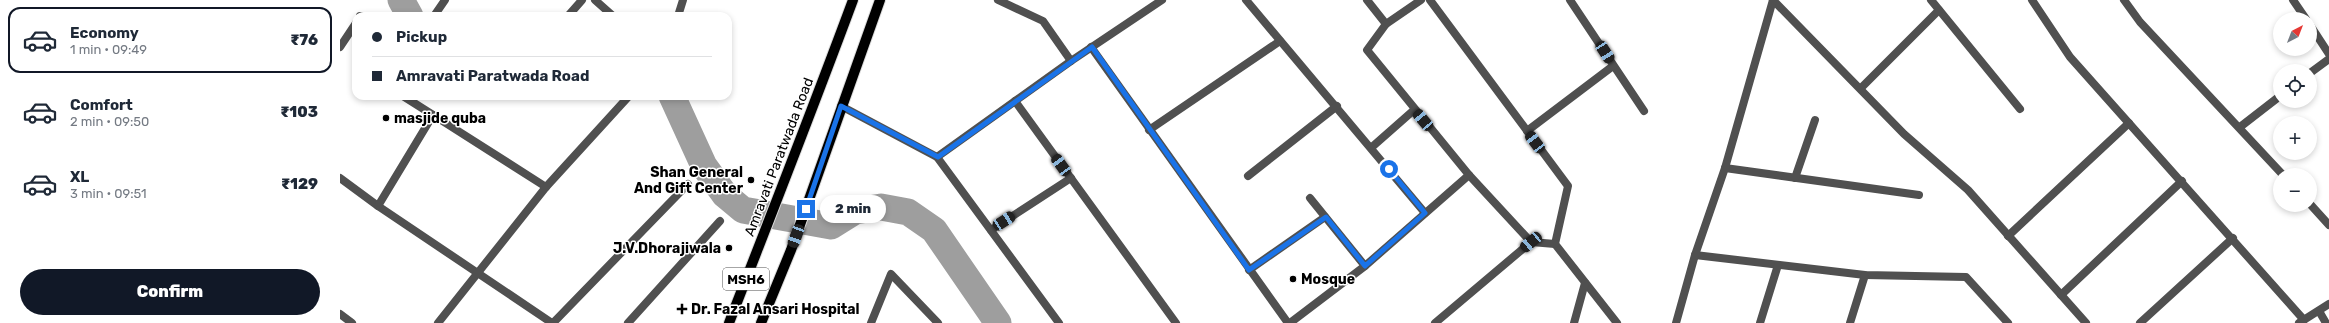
<!DOCTYPE html>
<html lang="en">
<head>
<meta charset="utf-8">
<style>
  body { margin:0; font-family:Rubik,sans-serif; background:#f2f2f3; color:#1f2937; height:100vh; display:flex; flex-direction:column; font-size:15px; white-space:nowrap }
  * { box-sizing:border-box; margin:0 }
  p { font-size:13px; color:#747a83 }
  .icon { flex:none; width:22px; height:22px; fill:none; stroke:currentColor; stroke-width:2; stroke-linecap:round; stroke-linejoin:round }
  .map { position:relative; flex:1; overflow:hidden }
  .details { display:flex; flex-direction:column; background:#fff; width:340px }
  .details>* { flex:none }
  .banner { position:absolute; left:12px; top:12px; width:380px; height:88px; border-radius:12px; box-shadow:0 2px 6px #0003; display:grid; align-content:center; height:88px; padding:0 20px; background:#fff }
  .needle { width:26px; rotate:42deg }
  .fabs { position:absolute; left:1933px; top:12px; display:grid; gap:8px }
  .fabs a { display:grid; place-items:center; width:44px; height:44px; border-radius:50%; background:#fff; box-shadow:0 2px 6px #0003; font-size:20px }
  .end { position:absolute; width:18px; height:18px; margin:-9px; border:5px solid #1a73e8; background:#fff; box-shadow:0 0 0 2px #fff }
  .from { border-radius:50% }
  .bubble { position:absolute; height:28px; border-radius:14px; background:#fff; box-shadow:0 2px 6px #0003; font-size:13px; font-weight:800; line-height:28px; text-align:center }
  .car { position:absolute; width:12px; height:24px; margin:-12px -6px; border-radius:5px; box-shadow:0 0 3px 1px #0007; background:linear-gradient(#222 24%,#8ab4d8 0 40%,#222 0 76%,#8ab4d8 0 86%,#222 0) }
  .banner b { display:flex; align-items:center; gap:14px; height:38px; font-size:15px }
  .banner b+b { border-top:1px solid #e0e1e3 }
  .banner i { width:10px; height:10px; background:#1f2937 }
  ul { padding:7px 0 0; list-style:none }
  li { display:flex; align-items:center; gap:12px; height:66px; margin:0 8px 6px; padding:0 12px; border:2px solid transparent; border-radius:12px }
  li div { flex:1 }
  li b { display:block; font-size:15px }
  li em { font-style:normal; font-weight:800 }
  li.on { border-color:#111827 }
  li>.icon { width:36px; height:36px; stroke-width:1.5 }
  .action { display:flex; gap:8px; margin-top:auto; padding:8px 20px }
  .action a { flex:1; height:46px; border-radius:24px; background:#111827; color:#fff; font-size:16px; font-weight:800; line-height:46px; text-align:center }
  main { display:flex; flex:1; min-height:0 }
  .map>svg:first-child { display:block }
  .lines { fill:none; stroke-linecap:round; stroke-linejoin:round }
  .river { stroke:#9e9e9e; stroke-width:27 }
  .primary-casing { stroke:#dbdbdb; stroke-width:12 }
  .minor { stroke:#505050; stroke-width:8 }
  .primary { stroke:#000; stroke-width:10 }
  .route { stroke:#1a73e8; stroke-width:5 }
  .poi-dot { fill:#000; stroke:#fff; stroke-width:1.5 }
  .labels { text-anchor:middle; dominant-baseline:central; stroke-width:3; stroke-linejoin:round; paint-order:stroke }
  .shield { fill:#fff; stroke:#4c4c4c; stroke-width:1 }
  .shield-label { font-size:13px; font-weight:bold; fill:#000 }
  .poi-label { font-size:14px; font-weight:bold; fill:#000; stroke:#fff; text-anchor:start }
  .street-label { font-size:14px; fill:#000; stroke:#fff }
</style>
</head>
<body>
<main>
<section class="details">
<ul>
<li class="on"><svg class="icon" aria-label="car" viewBox="0 0 24 24"><path d="M5 17H2v-5l4-1 3-4h7l3 4 3 1v5h-3M9 17h6M6 11h13"/><circle cx="7" cy="17" r="2"/><circle cx="17" cy="17" r="2"/></svg><div><b>Economy</b><p>1 min · 09:49</p></div><em>₹76</em></li>
<li><svg class="icon" aria-label="car" viewBox="0 0 24 24"><path d="M5 17H2v-5l4-1 3-4h7l3 4 3 1v5h-3M9 17h6M6 11h13"/><circle cx="7" cy="17" r="2"/><circle cx="17" cy="17" r="2"/></svg><div><b>Comfort</b><p>2 min · 09:50</p></div><em>₹103</em></li>
<li><svg class="icon" aria-label="car" viewBox="0 0 24 24"><path d="M5 17H2v-5l4-1 3-4h7l3 4 3 1v5h-3M9 17h6M6 11h13"/><circle cx="7" cy="17" r="2"/><circle cx="17" cy="17" r="2"/></svg><div><b>XL</b><p>3 min · 09:51</p></div><em>₹129</em></li>
</ul>
<div class="action"><a>Confirm</a></div>
</section>
<div class="map">
<svg width="1989" height="323" viewBox="0 0 1989 323">
  <rect width="100%" height="100%" fill="#fff"/>
  <g class="lines">
    <g class="river">
      <polyline points="61,0 70,16"/>
      <polyline points="332,96 364,166 385,195 403,210 491,226 515,211 541,207 568,212 594,230 658,323"/>
    </g>
    <defs>
      <g id="primary">
        <path d="M 389,323 C 431,215 473,108 513,0"/>
        <polyline points="421,323 451,250 540,0"/>
      </g>
    </defs>
    <use href="#primary" class="primary-casing"/>
    <g class="minor">
      <polyline points="255,0 273,16"/>
      <polyline points="658,0 703,21 731,61"/>
      <polyline points="906,0 1085,213"/>
      <polyline points="1027,0 1046,24 1081,0"/>
      <polyline points="1090,0 1228,186 1215,244 1277,323"/>
      <polyline points="1230,0 1304,111"/>
      <polyline points="1433,0 1564,134 1628,190 1746,323"/>
      <polyline points="1591,0 1680,109"/>
      <polyline points="1692,0 1730,57 1964,320"/>
      <polyline points="1784,0 1800,22 1943,175"/>
      <polyline points="1953,0 1966,19"/>
      <polyline points="20,16 21,16"/>
      <polyline points="94,16 105,0"/>
      <polyline points="228,16 242,0"/>
      <polyline points="338,16 343,0"/>
      <polyline points="1046,24 1027,50 1129,175 1191,242 1215,244"/>
      <polyline points="1970,25 1989,54"/>
      <polyline points="0,47 16,23"/>
      <polyline points="751,47 948,323"/>
      <polyline points="1970,73 1989,59"/>
      <polyline points="1521,88 1599,10"/>
      <polyline points="63,96 93,115"/>
      <polyline points="675,101 836,323"/>
      <polyline points="501,106 597,157 719,323"/>
      <polyline points="1900,127 1940,96"/>
      <polyline points="809,130 940,41"/>
      <polyline points="1187,131 1273,66"/>
      <polyline points="1032,147 1074,110"/>
      <polyline points="597,157 731,61 822,0"/>
      <polyline points="1385,168 1579,195"/>
      <polyline points="908,176 997,106"/>
      <polyline points="0,178 38,206 212,323"/>
      <polyline points="1455,178 1475,120"/>
      <polyline points="970,198 1025,266"/>
      <polyline points="1970,204 1989,225"/>
      <polyline points="38,206 93,115 206,187"/>
      <polyline points="651,230 731,178"/>
      <polyline points="1668,236 1789,123"/>
      <polyline points="1355,255 1525,275 1626,277 1668,323"/>
      <polyline points="909,270 985,217"/>
      <polyline points="1721,295 1842,181"/>
      <polyline points="1979,311 1986,323"/>
      <polyline points="0,314 12,323"/>
      <polyline points="98,323 206,187 289,96"/>
      <polyline points="213,323 348,184"/>
      <polyline points="288,323 380,221"/>
      <polyline points="531,323 551,274 598,323"/>
      <polyline points="950,323 1025,266 1129,175"/>
      <polyline points="1095,323 1191,242"/>
      <polyline points="1234,323 1245,283"/>
      <polyline points="1336,323 1355,255 1385,168 1433,0"/>
      <polyline points="1420,323 1438,265"/>
      <polyline points="1510,323 1525,275"/>
      <polyline points="1800,323 1893,238"/>
      <polyline points="1959,323 1989,304"/>
    </g>
    <use href="#primary" class="primary"/>
  </g>
  <g class="lines">
    <polyline class="route" points="466,209 501,106 598,157 752,47 909,270 986,217 1025,266 1085,213 1049,169"/>
  </g>
  <g class="poi-dot">
    <circle cx="46" cy="118" r="4"/>
    <circle cx="411" cy="180" r="4"/>
    <circle cx="389" cy="248" r="4"/>
    <circle cx="953" cy="279" r="4"/>
    <path d="M340 303h4v4h4v4h-4v4h-4v-4h-4v-4h4z"/>
  </g>
  <g class="labels">
    <rect class="shield" x="383" y="268" width="46" height="22" rx="3"/>
    <g class="shield-label">
      <text x="406" y="279">MSH6</text>
    </g>
    <g class="poi-label">
      <text x="54" y="118">masjide quba</text>
      <text x="403" y="172" text-anchor="end">Shan General<tspan x="403" dy="16">And Gift Center</tspan></text>
      <text x="381" y="248" text-anchor="end">J.V.Dhorajiwala</text>
      <text x="961" y="279">Mosque</text>
      <text x="351" y="309">Dr. Fazal Ansari Hospital</text>
    </g>
    <g class="street-label">
      <text transform="translate(439 157) rotate(-69)">Amravati Paratwada Road</text>
    </g>
  </g>
</svg>
<div class="fabs">
<a><svg class="needle" viewBox="-14 -14 28 28"><path d="M0-13l5 13h-10z" fill="#e53935"/><path d="M0 13l5-13h-10z" fill="#747a83"/></svg></a>
<a><svg class="icon" aria-label="locate" viewBox="0 0 24 24"><circle cx="12" cy="12" r="6"/><path d="M12 2v4M12 18v4M2 12h4M18 12h4"/></svg></a>
<a>+</a>
<a>−</a>
</div>
<i class="end from" style="left:1049px;top:169px"></i>
<i class="end" style="left:466px;top:209px"></i>
<div class="bubble" style="left:480px;top:195px;width:66px">2 min</div>
<i class="car" style="left:1265px;top:52px;rotate:147deg"></i>
<i class="car" style="left:1083px;top:120px;rotate:320deg"></i>
<i class="car" style="left:1195px;top:142px;rotate:323deg"></i>
<i class="car" style="left:721px;top:165px;rotate:324deg"></i>
<i class="car" style="left:664px;top:221px;rotate:57deg"></i>
<i class="car" style="left:456px;top:236px;rotate:200deg"></i>
<i class="car" style="left:1191px;top:242px;rotate:230deg"></i>
<div class="banner">
<b><i class="from"></i>Pickup</b>
<b><i></i>Amravati Paratwada Road</b>
</div>
</div>
</main>
</body>
</html>
